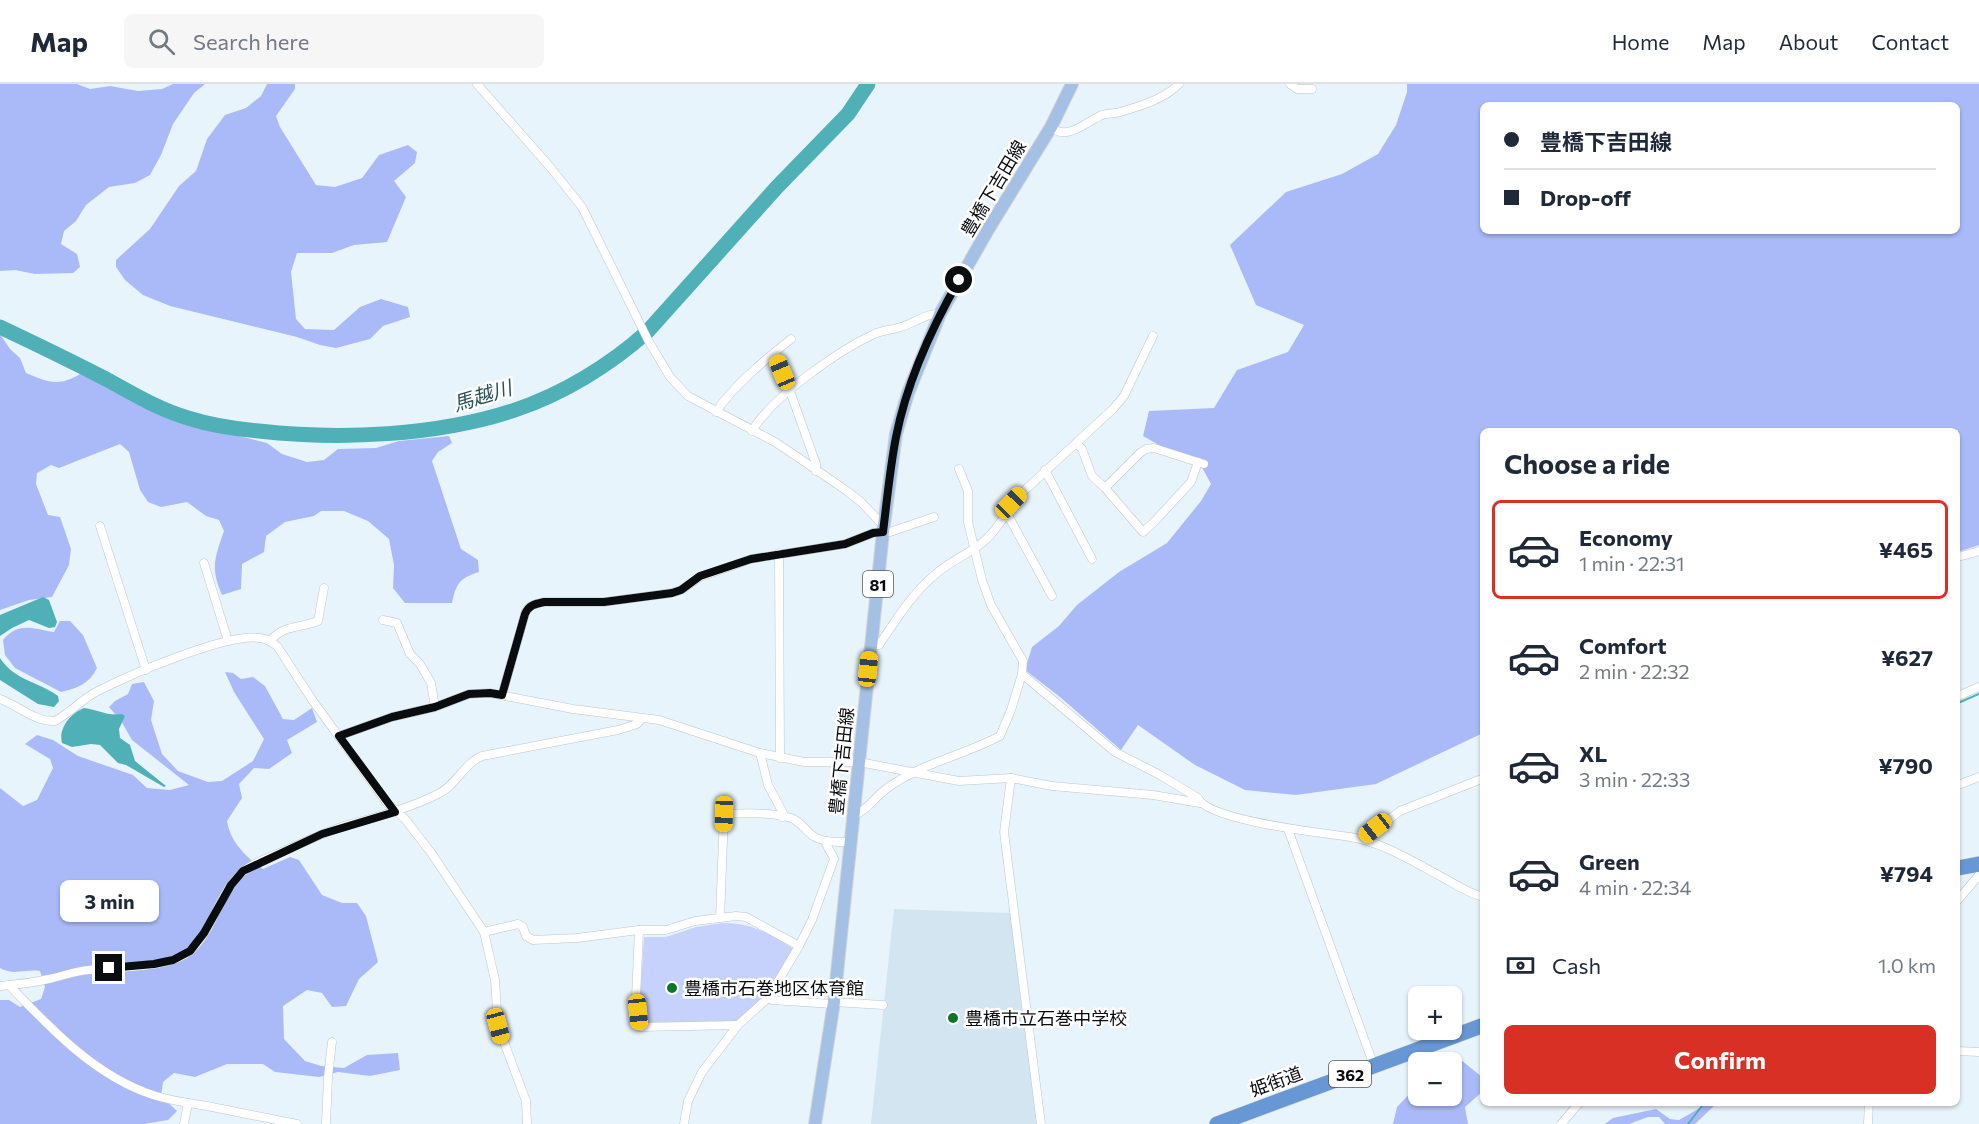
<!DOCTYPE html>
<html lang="en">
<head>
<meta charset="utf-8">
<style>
  body { margin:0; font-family:Commissioner,"Noto Sans JP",sans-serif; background:#f6f6f7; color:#1f2937; height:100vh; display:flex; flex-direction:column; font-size:22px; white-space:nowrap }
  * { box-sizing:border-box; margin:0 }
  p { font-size:20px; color:#747a83 }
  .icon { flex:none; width:33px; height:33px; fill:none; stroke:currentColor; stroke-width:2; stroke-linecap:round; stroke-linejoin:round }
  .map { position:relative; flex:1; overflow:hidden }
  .drawer { position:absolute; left:1480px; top:344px; width:480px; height:678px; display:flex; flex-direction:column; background:#fff; border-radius:9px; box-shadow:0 2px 4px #0004 }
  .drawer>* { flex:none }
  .guide { position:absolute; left:1480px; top:18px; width:480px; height:132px; border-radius:9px; box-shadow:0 2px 4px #0004; display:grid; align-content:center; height:132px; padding:0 24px; background:#fff }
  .buttons { position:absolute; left:1408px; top:902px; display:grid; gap:12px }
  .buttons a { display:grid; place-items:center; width:54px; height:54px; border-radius:9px; background:#fff; box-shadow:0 2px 4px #0004; font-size:30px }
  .end { position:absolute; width:27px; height:27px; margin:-14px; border:8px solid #0a0d10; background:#fff; box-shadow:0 0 0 3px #fff }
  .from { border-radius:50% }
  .bubble { position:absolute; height:42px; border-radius:9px; background:#fff; box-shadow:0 2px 4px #0004; font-size:20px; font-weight:700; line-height:42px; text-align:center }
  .car { position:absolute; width:18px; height:36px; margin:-18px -9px; border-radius:8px; box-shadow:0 0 4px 2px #0007; background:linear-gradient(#f5c518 24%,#345 0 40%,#f5c518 0 76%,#345 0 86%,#f5c518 0) }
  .guide b { display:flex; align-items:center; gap:21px; height:57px; font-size:22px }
  .guide b+b { border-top:2px solid #e0e1e3 }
  .guide i { width:15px; height:15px; background:#1f2937 }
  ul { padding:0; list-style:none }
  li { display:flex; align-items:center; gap:18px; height:99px; margin:0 12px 9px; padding:0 12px; border:3px solid transparent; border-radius:9px }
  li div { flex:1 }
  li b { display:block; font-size:22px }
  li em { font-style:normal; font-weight:700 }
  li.selected { border-color:#d93025 }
  li>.icon { width:54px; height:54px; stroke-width:1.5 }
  h2 { padding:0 24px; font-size:27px; line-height:72px }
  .pay { display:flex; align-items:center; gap:15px; height:66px; padding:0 24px; font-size:22px }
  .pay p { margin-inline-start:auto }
  .cta { display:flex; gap:12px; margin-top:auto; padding:12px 24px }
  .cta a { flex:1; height:69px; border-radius:9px; background:#d93025; color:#fff; font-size:24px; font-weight:700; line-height:69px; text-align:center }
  header { display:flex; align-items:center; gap:36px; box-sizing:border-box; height:84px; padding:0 30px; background:#fff; border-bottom:2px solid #e0e1e3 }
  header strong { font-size:28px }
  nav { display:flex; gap:33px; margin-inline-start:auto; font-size:21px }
  .search { width:420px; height:54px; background:#f6f6f7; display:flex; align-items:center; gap:15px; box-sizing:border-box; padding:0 21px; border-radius:9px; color:#747a83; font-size:22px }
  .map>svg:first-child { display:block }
  .built { fill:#d3e5f1 }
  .green { fill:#c6d2fc }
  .forest { fill:#aabaf9; fill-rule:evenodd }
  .water { fill:#4fb1b7 }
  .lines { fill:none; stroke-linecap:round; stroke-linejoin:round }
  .stream { stroke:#4fb1b7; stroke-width:2 }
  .river { stroke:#4fb1b7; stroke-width:15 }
  .street-casing { stroke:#bbc6cd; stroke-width:9 }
  .primary-casing { stroke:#d3d3d4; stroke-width:14 }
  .highway-casing { stroke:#d3d3d4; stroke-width:16 }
  .street { stroke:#fff; stroke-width:8 }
  .primary { stroke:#a4c1e5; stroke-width:12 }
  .highway { stroke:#6797d4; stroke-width:15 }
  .route { stroke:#0a0d10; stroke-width:8 }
  .poi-dot { fill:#0d7527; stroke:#fff; stroke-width:2 }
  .labels { text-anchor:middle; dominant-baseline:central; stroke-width:5; stroke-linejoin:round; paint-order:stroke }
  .shield { fill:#fff; stroke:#545658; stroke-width:1.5 }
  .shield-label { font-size:16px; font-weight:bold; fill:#0a0d10 }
  .street-label { font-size:18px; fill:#0a0d10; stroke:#fff }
  .poi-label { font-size:18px; fill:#0a0d10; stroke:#fff; text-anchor:start }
  .water-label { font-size:20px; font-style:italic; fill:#295457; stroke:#fff }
</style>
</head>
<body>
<header>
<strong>Map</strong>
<div class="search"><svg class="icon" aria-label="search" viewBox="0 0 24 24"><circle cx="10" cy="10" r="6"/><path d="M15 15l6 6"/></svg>Search here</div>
<nav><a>Home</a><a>Map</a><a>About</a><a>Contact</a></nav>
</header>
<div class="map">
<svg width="1979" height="1040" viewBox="0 0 1979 1040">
  <rect width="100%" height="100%" fill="#e8f4fb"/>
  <polygon class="built" points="894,825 1010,829 1037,1040 871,1040"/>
  <path class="green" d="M 723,839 C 753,839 770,850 795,866 L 765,913 L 738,938 L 642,939 L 640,914 L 644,853 L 666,853 L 696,843 Z"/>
  <g class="forest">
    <polygon points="0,0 77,0 90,5 110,2 138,7 162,5 173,0 205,0 194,9 173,40 161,71 150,91 135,99 109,103 86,121 76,137 64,147 61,160 77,170 80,183 73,189 35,190 15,186 0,187"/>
    <polygon points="267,0 295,0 295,5 276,32 280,43 316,101 335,103 362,94 379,71 408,61 417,68 415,79 394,97 406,113 387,158 354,161 332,169 297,169 291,188 296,235 305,245 334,246 360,223 381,215 408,223 410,233 383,242 370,255 336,264 320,261 297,253 170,222 143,211 125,196 116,183 116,176 150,145 179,102 196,87 207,55 225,31 246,24 261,12"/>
    <path d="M 1407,0 L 1979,0 L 1979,461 L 1958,468 L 1958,346 L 1484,346 L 1483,649 L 1376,700 L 1296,711 L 1245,706 L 1195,681 L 1138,641 L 1121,666 L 1060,613 L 1025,586 L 1032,563 L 1059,542 L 1077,521 L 1119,488 L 1167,459 L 1201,417 L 1211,400 L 1198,376 L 1175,370 L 1143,352 L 1149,327 L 1214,324 L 1237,286 L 1288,268 L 1304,241 L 1256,221 L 1230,161 L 1286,108 L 1342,90 L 1378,70 L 1396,41 L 1407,8 ZM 1484,21 L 1958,21 L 1958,147 L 1484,147 Z"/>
    <path d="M 0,250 L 10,265 L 20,274 L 26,289 C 47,298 59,303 80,290 L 100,297 L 141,322 L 168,334 L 267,359 L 282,370 L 307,378 L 324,376 L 338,365 L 376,364 L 399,357 L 449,352 L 452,359 L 438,368 L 432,377 L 461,465 L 478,476 L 479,488 C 460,494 456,499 452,519 L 405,519 L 393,504 L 394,481 L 389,455 L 368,437 L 344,427 L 321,427 L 314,432 L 285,438 L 266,452 L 264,468 L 242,480 L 241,505 L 222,511 C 210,484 215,473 224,447 L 219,436 L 206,432 L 187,418 L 161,423 L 148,418 L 140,406 L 129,368 L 120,360 L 59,384 L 51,381 L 37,389 L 36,400 L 48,431 L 60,433 L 71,465 L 69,481 L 52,513 L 29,516 L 0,526 Z"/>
    <path d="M 60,537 L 70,537 L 83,551 L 97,584 C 89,600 78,604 61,608 L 15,584 L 5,571 L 3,556 C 19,537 33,545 54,548 Z"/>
    <path d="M 225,588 L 233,589 L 241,595 L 253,593 L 265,602 L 283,635 L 294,636 L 312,624 L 317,638 L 287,656 L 292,669 L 269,685 L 254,684 L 239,700 L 242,714 L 227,737 C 230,758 247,774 263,785 L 290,773 L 299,776 L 322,811 L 342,819 L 357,819 L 366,832 L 378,878 L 359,895 L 346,922 L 332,923 L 322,909 L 307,906 L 283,922 L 284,955 L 305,977 L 321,982 L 344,984 L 367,971 L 398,969 L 400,986 L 370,992 L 338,988 L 319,993 L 275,988 L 263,980 L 227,980 L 195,993 L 174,989 L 163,998 L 161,1012 L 177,1027 L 168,1036 L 144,1040 L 0,1040 L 0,916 L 9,916 L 20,923 L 41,915 L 45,903 L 40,887 C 23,885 15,892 0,884 L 0,704 L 23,722 L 37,716 L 53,684 L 50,675 L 25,660 L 37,651 L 53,656 L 78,672 L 133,691 L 147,704 L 170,706 L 189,701 L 132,656 L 121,637 L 109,623 L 115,617 L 128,610 L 132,600 L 144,598 L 154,617 L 151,636 L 162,670 L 178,687 L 208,698 L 222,697 L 253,677 L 264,655 L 234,608 Z"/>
    <polygon points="1448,976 1461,976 1482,993 1482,1008 1465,1023 1468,1040 1393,1040 1397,1023 1419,1000 1419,1011 1452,1011 1452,978 1446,978"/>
    <polygon points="1710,1018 1717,1019 1695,1040 1665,1040 1659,1033 1648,1033 1629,1040 1605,1040 1613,1034 1656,1025 1670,1035 1679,1036"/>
  </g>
  <g class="water">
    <polygon points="43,513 49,516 57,538 55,543 49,544 29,536 12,544 0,552 0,531"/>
    <path d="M 0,574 C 15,597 38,597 58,612 L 59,617 L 54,623 L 38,620 L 0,596 Z"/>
    <path d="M 84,624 C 99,626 106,632 122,630 L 125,632 L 119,645 L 120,654 L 130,661 L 135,677 L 166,702 L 164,703 L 126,681 L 118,679 L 100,661 L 91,660 L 72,663 L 62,659 C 58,644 71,629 84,624 Z"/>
  </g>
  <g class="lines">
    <g class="stream">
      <polyline points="1958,619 1979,610"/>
      <polyline points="1688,1040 1705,1018"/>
    </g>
    <path class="river" d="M 0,243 C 36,260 71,277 106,295 C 133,310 158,325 188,334 C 210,341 235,345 259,347 C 340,356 437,352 515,326 C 563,310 610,281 647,248 L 777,103 L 848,30 L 868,0"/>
    <defs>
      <g id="street">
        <polyline points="477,0 550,83 582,123 648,256 670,293 688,312 775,358 796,372 847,407 861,418 879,437 884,439"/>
        <polyline points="1290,0 1297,5 1312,5"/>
        <path d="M 1051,43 C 1067,58 1087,37 1102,31 C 1108,29 1114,30 1120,28 C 1141,22 1164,15 1179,0"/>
        <polyline points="774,269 790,307 816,380 816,387"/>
        <path d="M 716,328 C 733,302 766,275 791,255"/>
        <path d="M 752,347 C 773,312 838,267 874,250 C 883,246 892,246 901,243 C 914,239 926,229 940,230"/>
        <polyline points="1076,359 1082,365 1092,392 1105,404 1143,448 1154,438 1191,398 1198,378"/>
        <polyline points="1045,386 1092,475"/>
        <polyline points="1105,404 1140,369 1146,365 1154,364 1204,380"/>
        <polyline points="1005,430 1009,433 1052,512"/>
        <polyline points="100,442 146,586"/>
        <polyline points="779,469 780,674"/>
        <polyline points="1958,473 1979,467"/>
        <polyline points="204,479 228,557"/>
        <polyline points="383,536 397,539 410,570 420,580 431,599 435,623"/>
        <path d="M 270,557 C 285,540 298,545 318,537 L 324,504"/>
        <path d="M 871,562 L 879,561 C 896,536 913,508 937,489 C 954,474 979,466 993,448 C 1004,435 1011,419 1024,407 L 1113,325 L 1124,312 L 1153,252"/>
        <path d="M 1022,590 L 1115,668 L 1160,691 L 1198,714 C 1208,737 1324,749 1350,753 C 1382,758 1414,778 1442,793 C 1455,800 1469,810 1484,813"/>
        <path d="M 502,611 L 525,530 C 528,521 535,520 544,518 L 604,518 L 671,509 L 681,506 L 700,493 L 751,475 L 845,460 L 873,449 L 890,448 L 934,433"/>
        <polyline points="1958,612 1979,603"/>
        <path d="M 0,615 C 19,622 35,638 55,637 C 70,629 81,616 96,608 C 127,592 228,548 260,554 C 267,555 272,558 277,562 L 313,617 L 387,719 L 405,735 L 432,770 L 484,848 L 495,896 L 498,942 L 526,1017 L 527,1040"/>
        <polyline points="339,652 392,633 435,623 469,610 490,609 573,625 659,636 760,669 804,678 859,678 959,697 1011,694 1052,702 1153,711 1200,719"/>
        <polyline points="760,669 768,701 783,729 782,733"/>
        <polyline points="1011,694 1004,748 1041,1040"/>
        <polyline points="1958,701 1979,693"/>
        <path d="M 854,731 C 867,727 875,713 886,705 C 921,679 962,672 1000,652 L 1011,626 L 1022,590 L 1023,577 L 991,521 L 982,496 L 968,438 L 968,407 L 959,385"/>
        <polyline points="1291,745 1289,748 1374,982"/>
        <polyline points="1363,755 1400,727 1484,694"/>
        <polyline points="1958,816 1979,791"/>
        <path d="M 720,834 L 724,730 C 746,729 769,728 791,734 C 801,738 805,746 813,752 C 824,759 838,758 851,758"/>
        <polyline points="639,846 636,914 639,943 738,941"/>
        <polyline points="484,848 518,840 523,843 526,852 533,856 577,854 639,846 666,846 695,837 736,832 746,833 799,862"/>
        <path d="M 9,901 C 22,900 36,898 49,895 C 63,892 75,887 89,886 C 117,882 169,886 191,866 C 214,845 219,807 244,787 C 255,778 271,772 284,767 C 304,758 323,749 344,742 C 376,733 408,725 438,710 C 457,701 463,680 482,672 L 618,646 L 637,640 L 642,634"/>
        <path d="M 0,902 L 9,901 C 50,944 95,992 153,1011 C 171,1017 189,1019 207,1022 C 237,1028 267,1034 297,1040"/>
        <polyline points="769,913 772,916 833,920"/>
        <polyline points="834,918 883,921"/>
        <polyline points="1958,967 1979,968"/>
        <polyline points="184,1040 188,1019"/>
        <polyline points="326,1040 328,993 332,958"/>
        <path d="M 684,1040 L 688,1017 L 702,988 L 738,941 L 769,913 L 799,862 L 812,836 L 834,775 C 832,768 826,764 826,757"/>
        <polyline points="1561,1040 1580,1018"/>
        <polyline points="1868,1040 1869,1018"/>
      </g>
      <polyline id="primary" points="815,1040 834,918 883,448 896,350 908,309 940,230 989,144 1051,43 1072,0"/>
      <g id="highway">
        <polyline points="1958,784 1979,780"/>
        <polyline points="1217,1040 1484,941"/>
      </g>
    </defs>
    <use href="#street" class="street-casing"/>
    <use href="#primary" class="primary-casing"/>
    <use href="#highway" class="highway-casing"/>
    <use href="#street" class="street"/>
    <use href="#primary" class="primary"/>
    <use href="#highway" class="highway"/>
  </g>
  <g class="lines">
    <path class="route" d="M 109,884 L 154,880 L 173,876 L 190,867 L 204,849 L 231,801 L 243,787 L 322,750 L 395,728 L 339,652 L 392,633 L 435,623 L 469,610 L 490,609 L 502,611 L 525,530 C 529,521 535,520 544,518 L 604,518 L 672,509 L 681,506 L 700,492 L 751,475 L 845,460 L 873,449 L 883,448 C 887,416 890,384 896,353 C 907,297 931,245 959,196"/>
  </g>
  <g class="poi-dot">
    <circle cx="672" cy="904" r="6"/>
    <circle cx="953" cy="934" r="6"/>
  </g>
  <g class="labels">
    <g class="shield">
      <rect x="863" y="487" width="30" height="26" rx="4.5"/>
      <rect x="1329" y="977" width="42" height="26" rx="4.5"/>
    </g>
    <g class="shield-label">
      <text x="878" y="500">81</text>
      <text x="1350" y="990">362</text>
    </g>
    <g class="street-label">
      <text transform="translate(993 104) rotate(-59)">豊橋下吉田線</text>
      <text transform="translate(841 677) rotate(-84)">豊橋下吉田線</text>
      <text transform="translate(1276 997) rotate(-20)">姫街道</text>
    </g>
    <g class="poi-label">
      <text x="684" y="904">豊橋市石巻地区体育館</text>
      <text x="965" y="934">豊橋市立石巻中学校</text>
    </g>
    <g class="water-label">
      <text transform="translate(482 311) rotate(-17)">馬越川</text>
    </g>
  </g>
</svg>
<div class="buttons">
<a>+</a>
<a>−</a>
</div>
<i class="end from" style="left:959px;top:196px"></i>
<i class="end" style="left:109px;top:884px"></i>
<div class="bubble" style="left:60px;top:796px;width:99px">3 min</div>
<i class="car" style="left:782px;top:288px;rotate:337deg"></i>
<i class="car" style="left:1011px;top:419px;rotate:44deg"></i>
<i class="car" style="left:868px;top:585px;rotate:6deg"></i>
<i class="car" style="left:724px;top:730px;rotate:182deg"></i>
<i class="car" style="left:1375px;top:744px;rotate:232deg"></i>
<i class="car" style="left:638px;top:928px;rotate:174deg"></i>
<i class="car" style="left:498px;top:942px;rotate:165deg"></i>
<div class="guide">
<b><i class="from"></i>豊橋下吉田線</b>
<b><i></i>Drop-off</b>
</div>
<section class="drawer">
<h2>Choose a ride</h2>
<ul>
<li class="selected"><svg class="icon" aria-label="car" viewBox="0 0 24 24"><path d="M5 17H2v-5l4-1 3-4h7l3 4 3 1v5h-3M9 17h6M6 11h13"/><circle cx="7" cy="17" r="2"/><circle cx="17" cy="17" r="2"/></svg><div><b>Economy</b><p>1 min · 22:31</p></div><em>¥465</em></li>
<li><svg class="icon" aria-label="car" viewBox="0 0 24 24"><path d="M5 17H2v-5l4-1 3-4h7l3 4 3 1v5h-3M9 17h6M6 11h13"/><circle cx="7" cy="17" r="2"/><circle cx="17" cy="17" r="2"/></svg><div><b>Comfort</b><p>2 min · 22:32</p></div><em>¥627</em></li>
<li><svg class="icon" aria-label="car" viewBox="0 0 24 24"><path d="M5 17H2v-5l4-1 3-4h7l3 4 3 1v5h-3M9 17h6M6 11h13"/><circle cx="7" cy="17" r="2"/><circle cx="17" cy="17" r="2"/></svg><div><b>XL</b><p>3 min · 22:33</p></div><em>¥790</em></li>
<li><svg class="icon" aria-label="car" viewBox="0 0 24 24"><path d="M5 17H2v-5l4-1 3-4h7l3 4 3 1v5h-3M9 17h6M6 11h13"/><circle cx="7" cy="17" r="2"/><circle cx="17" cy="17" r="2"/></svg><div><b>Green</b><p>4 min · 22:34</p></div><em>¥794</em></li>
</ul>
<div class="pay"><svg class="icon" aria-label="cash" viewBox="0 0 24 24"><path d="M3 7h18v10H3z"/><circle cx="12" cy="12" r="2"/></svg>Cash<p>1.0 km</p></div>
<div class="cta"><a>Confirm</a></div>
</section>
</div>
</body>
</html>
